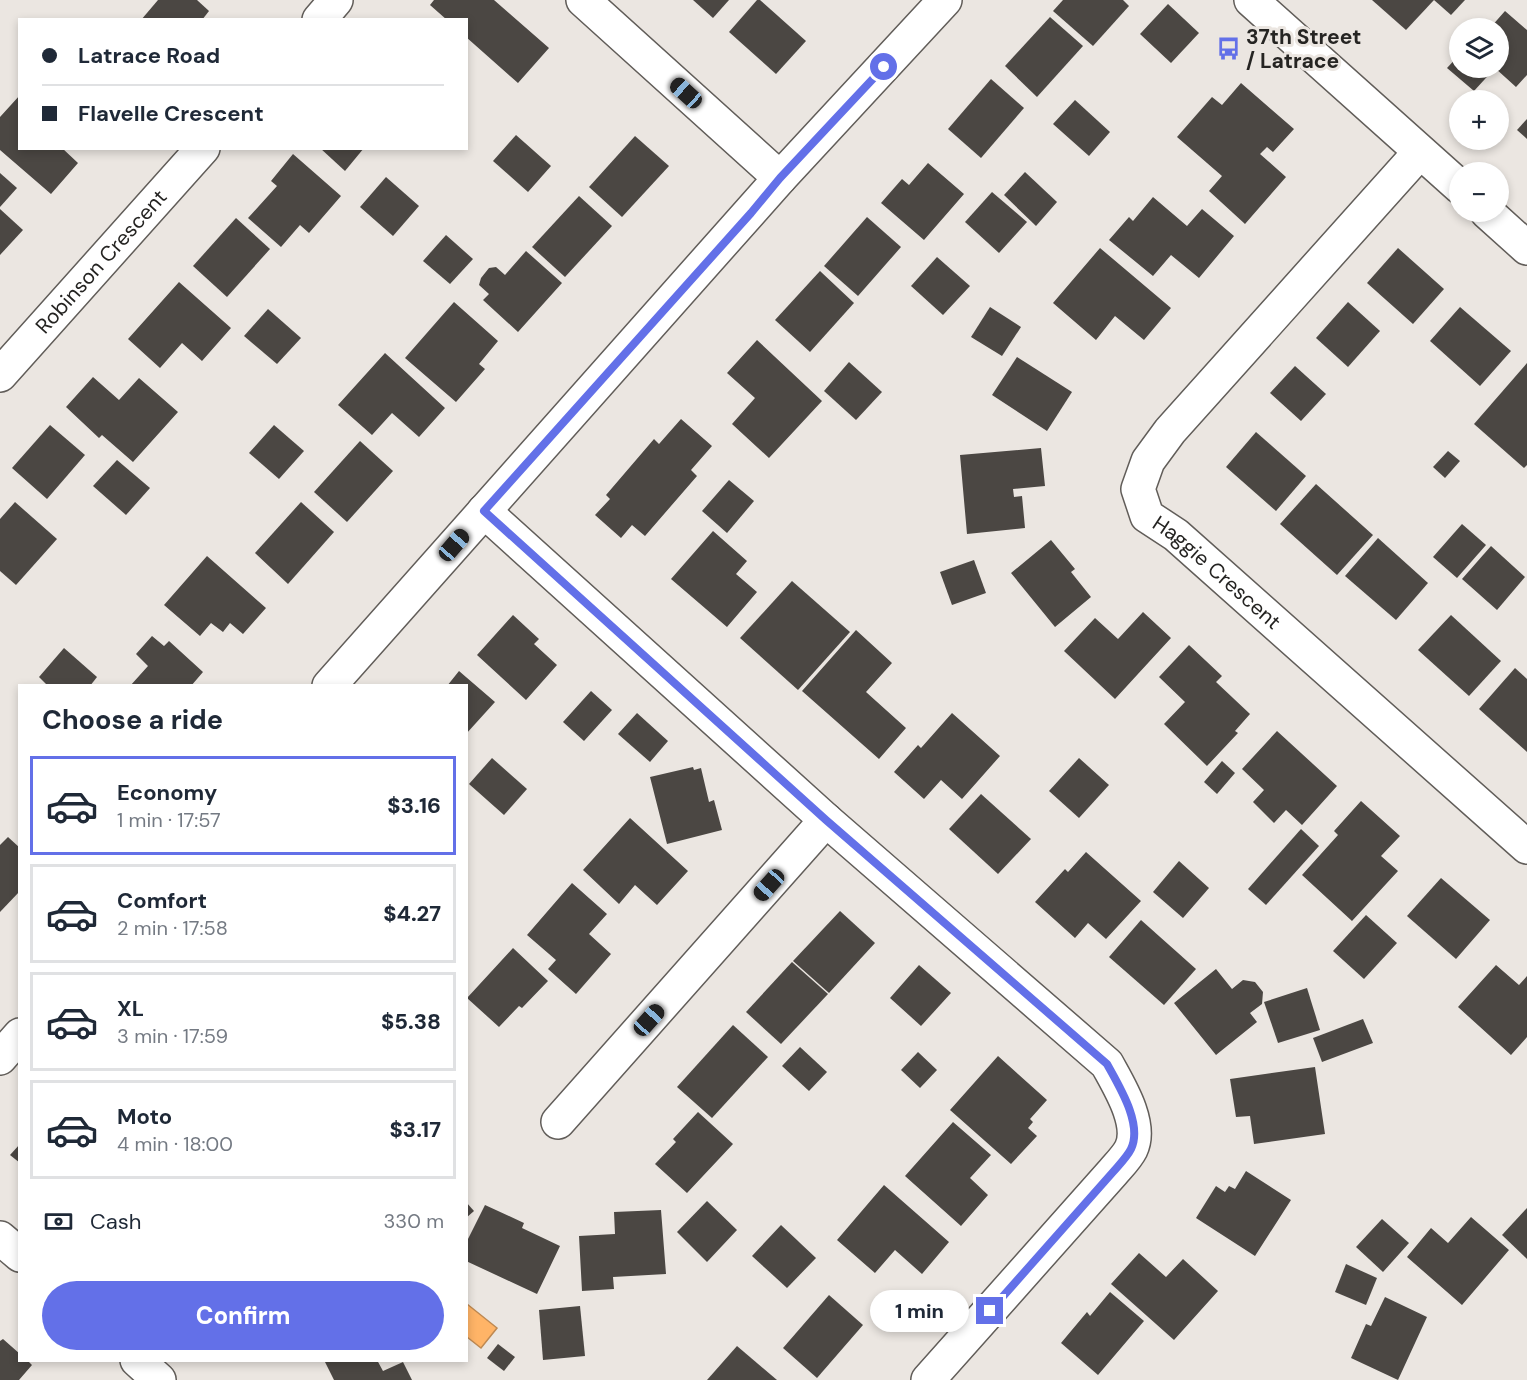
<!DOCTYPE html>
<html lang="en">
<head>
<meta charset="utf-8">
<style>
  body { margin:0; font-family:"DM Sans",sans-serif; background:#f6f6f7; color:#1f2937; height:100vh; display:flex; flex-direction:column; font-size:22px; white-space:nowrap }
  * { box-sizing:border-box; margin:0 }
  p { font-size:20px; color:#747a83 }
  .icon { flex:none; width:33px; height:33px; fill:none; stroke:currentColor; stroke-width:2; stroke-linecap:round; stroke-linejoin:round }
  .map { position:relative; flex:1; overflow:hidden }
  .sheet { position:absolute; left:18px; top:684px; width:450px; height:678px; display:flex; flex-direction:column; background:#fff; border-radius:0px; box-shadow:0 3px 9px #0003 }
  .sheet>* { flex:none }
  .top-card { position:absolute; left:18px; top:18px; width:450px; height:132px; border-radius:0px; box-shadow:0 3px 9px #0003; display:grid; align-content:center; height:132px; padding:0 24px; background:#fff }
  .controls { position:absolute; left:1449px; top:18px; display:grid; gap:12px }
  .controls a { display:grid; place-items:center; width:60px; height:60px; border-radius:50%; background:#fff; box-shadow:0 3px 9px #0003; font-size:30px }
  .end { position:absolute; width:27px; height:27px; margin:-14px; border:8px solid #6370e8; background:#fff; box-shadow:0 0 0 3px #fff }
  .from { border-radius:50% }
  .bubble { position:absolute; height:42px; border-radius:21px; background:#fff; box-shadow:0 3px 9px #0003; font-size:20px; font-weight:800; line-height:42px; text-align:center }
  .car { position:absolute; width:18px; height:36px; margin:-18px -9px; border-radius:8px; box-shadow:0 0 4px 2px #0007; background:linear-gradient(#222 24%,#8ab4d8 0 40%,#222 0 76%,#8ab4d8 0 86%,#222 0) }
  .top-card b { display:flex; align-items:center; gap:21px; height:57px; font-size:22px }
  .top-card b+b { border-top:2px solid #e0e1e3 }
  .top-card i { width:15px; height:15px; background:#1f2937 }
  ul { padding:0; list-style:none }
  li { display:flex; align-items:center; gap:18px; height:99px; margin:0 12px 9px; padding:0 12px; border:3px solid #e0e1e3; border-radius:0px }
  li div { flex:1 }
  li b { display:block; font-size:22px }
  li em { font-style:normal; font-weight:800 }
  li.current { border-color:#6370e8 }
  li>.icon { width:54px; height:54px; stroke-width:1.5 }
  h2 { padding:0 24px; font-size:27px; line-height:72px }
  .pay { display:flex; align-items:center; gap:15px; height:66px; padding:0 24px; font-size:22px }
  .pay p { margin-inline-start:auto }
  .action { display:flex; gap:12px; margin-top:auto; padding:12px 24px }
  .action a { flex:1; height:69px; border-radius:36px; background:#6370e8; color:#fff; font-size:24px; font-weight:800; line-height:69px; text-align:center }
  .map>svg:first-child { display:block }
  .water { fill:#ffb467; stroke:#be8952; stroke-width:1.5 }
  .building { fill:#4b4743 }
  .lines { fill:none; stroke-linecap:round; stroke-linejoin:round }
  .minor-casing { stroke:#615d59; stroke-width:36 }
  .minor { stroke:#fff; stroke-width:33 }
  .route { stroke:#6370e8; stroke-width:8 }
  .labels { text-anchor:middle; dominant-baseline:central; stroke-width:6; stroke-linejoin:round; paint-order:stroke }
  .poi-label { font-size:21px; font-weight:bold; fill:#252422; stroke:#ebe6e1; text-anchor:start }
  .street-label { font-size:21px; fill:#252422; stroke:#ebe6e1 }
</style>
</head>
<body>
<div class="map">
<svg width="1527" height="1380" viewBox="0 0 1527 1380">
  <rect width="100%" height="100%" fill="#ebe6e1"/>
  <polygon class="water" points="467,1304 497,1328 481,1348 467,1337"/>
  <g class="building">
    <polygon points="158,0 197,0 209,11 202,20 141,20"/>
    <polygon points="434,0 494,0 549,48 518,83 466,37 466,20 447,20 430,5"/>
    <polygon points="693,0 729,0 713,18"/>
    <polygon points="757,0 760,0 806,41 776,74 729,32"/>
    <polygon points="1063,0 1123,0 1129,6 1093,46 1053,11"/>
    <polygon points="1372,0 1434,0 1406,30"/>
    <polygon points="1434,0 1465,0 1451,15"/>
    <polygon points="1168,4 1199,33 1171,63 1140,34"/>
    <polygon points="1505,11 1527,30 1527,75 1516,87 1495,68 1474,91 1447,68 1460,54 1460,68 1498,68 1498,28 1490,28"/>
    <polygon points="1050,17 1083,46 1037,97 1005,66"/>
    <polygon points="991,79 1024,108 981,158 948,129"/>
    <polygon points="1241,83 1294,129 1273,152 1267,147 1260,154 1286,177 1245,224 1209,191 1222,176 1177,137 1212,97 1222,105"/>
    <polygon points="20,95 20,148 62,148 78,163 51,194 0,150 0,117"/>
    <polygon points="1075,100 1110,132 1089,156 1053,124"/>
    <polygon points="1527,119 1527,139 1517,130"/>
    <polygon points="516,135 551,166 528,192 493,161"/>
    <polygon points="635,136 669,166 622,217 589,187"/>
    <polygon points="320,148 364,148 345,171"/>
    <polygon points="293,154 341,196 309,233 300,225 281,247 248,218 277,186 271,181"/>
    <polygon points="928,163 964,194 924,240 881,203 902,179 909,185"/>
    <polygon points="1025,172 1057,202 1036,226 1004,195"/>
    <polygon points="0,173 17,188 0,207"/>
    <polygon points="386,177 419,206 393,236 360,207"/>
    <polygon points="992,192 1027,222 999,253 965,222"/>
    <polygon points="579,196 612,226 565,277 532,247"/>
    <polygon points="1153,197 1187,226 1202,209 1234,236 1199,278 1171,255 1153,276 1109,240 1129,217 1133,221"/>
    <polygon points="0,209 23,230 0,255"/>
    <polygon points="867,217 901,247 858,296 824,266"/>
    <polygon points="236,218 270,249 227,297 193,266"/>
    <polygon points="446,235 473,259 450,284 423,261"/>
    <polygon points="1100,248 1171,308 1144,340 1115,316 1096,340 1053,303"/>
    <polygon points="1398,248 1444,289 1413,324 1367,283"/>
    <polygon points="526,251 562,283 518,332 483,300 489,294 479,285 481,278 489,268 496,267 505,275"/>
    <polygon points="937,257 970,286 943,315 911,286"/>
    <polygon points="820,271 854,303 810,352 775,320"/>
    <polygon points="179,282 231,328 202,361 182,343 160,368 128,339"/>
    <polygon points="454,302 498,341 479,364 485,369 456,402 405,358"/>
    <polygon points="1348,302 1380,331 1348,367 1316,338"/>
    <polygon points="990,307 1021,327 1002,356 971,337"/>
    <polygon points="1460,307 1511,351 1480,386 1430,341"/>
    <polygon points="268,309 301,338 277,364 244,336"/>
    <polygon points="757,340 822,401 769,458 732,424 755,398 727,373"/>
    <polygon points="385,353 445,408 419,437 392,413 372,435 338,405"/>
    <polygon points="1017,357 1072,392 1047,431 992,395"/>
    <polygon points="849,362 882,392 856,420 824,391"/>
    <polygon points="1527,363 1527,465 1524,468 1474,424"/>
    <polygon points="1295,366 1326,394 1301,421 1270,393"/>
    <polygon points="93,377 119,400 139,378 178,412 133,462 102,435 99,438 66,407"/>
    <polygon points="681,419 712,446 691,470 697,476 645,536 632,525 621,538 595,515 610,499 606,495 654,439 659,444"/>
    <polygon points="50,425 85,455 47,499 12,468"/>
    <polygon points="274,425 304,451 279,479 249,453"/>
    <polygon points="1256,432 1306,476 1276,511 1226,467"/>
    <polygon points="360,441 393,471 347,522 314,492"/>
    <polygon points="1041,448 1045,486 1013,489 1014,497 1022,496 1025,528 967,534 960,455"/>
    <polygon points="1448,451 1460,461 1445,478 1433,467"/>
    <polygon points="117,460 150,488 126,515 93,486"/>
    <polygon points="729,480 754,501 727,533 702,511"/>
    <polygon points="1316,484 1373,535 1337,575 1280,524"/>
    <polygon points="15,502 57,539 16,585 0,571 0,519"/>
    <polygon points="301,502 334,532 288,584 255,553"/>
    <polygon points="1462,524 1486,545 1457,578 1433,557"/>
    <polygon points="713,531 747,561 736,574 757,592 727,627 671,579"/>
    <polygon points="1378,538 1428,583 1396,620 1345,576"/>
    <polygon points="1051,540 1075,569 1071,572 1091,597 1055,627 1011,573"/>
    <polygon points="1491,546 1525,577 1497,610 1462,579"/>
    <polygon points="207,556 266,608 243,634 230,623 223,632 211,623 200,636 164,605"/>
    <polygon points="974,560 986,593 952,605 940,572"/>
    <polygon points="792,581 850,632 798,690 740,638"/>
    <polygon points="1143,612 1171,638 1115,699 1064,651 1095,618 1118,639"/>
    <polygon points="513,615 539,639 534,644 557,665 526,700 477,655"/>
    <polygon points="1451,615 1501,661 1469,696 1418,650"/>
    <polygon points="856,630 892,663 866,692 906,728 879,759 802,691"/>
    <polygon points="152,636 164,646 169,641 203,672 191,686 130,686 148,666 136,654"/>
    <polygon points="1189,645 1222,676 1216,682 1250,714 1235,731 1238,733 1207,766 1164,724 1185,702 1159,677"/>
    <polygon points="64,648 97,677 90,686 48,686 39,677"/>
    <polygon points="1515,668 1527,679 1527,752 1479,709"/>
    <polygon points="459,671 495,702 466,734 466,686 447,686"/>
    <polygon points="591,691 612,710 584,741 563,722"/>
    <polygon points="637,713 668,741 650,762 618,734"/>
    <polygon points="952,713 1000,756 962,799 941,780 924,799 894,772 918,745 921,748"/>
    <polygon points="1277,731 1337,786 1302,825 1286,810 1274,823 1253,802 1264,790 1242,769"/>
    <polygon points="492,758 527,789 504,815 469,784"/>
    <polygon points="1079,758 1109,785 1079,818 1049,791"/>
    <polygon points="1222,761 1235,773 1217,794 1204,782"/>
    <polygon points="693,767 694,770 701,768 709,802 714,800 722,830 667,844 650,777"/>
    <polygon points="981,794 1031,839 998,874 949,829"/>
    <polygon points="1361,801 1400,836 1381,856 1398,871 1352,921 1302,875 1338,835 1334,831"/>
    <polygon points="630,818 688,871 657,905 635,885 619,904 583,870"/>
    <polygon points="1301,829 1319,846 1266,905 1248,889"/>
    <polygon points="8,837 20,848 20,891 0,912 0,845"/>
    <polygon points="1086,852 1141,901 1106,939 1088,923 1075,938 1035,902 1065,869 1068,872"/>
    <polygon points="1179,861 1209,888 1183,918 1153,892"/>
    <polygon points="1441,878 1490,920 1456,959 1407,916"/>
    <polygon points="572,883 607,914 589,934 611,954 576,994 548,969 556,960 527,935"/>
    <polygon points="840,911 875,943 829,993 793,961"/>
    <polygon points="1366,915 1397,943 1364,979 1333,951"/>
    <polygon points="1141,920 1196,969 1164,1005 1109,957"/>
    <polygon points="513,948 548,981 522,1008 519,1006 499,1027 467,998"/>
    <polygon points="792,962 828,994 781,1044 746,1012"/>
    <polygon points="919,965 951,993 921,1026 890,998"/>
    <polygon points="1496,965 1519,985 1527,976 1527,1037 1511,1055 1458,1007"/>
    <polygon points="1216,969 1232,989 1243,980 1255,982 1263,992 1262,1004 1250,1013 1257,1022 1216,1055 1174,1003"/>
    <polygon points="1307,988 1320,1030 1278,1043 1264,1002"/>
    <polygon points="1363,1019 1373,1043 1322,1062 1313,1038"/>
    <polygon points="733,1025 768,1057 712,1118 677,1087"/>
    <polygon points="800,1047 827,1072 809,1091 782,1066"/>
    <polygon points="918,1052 937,1070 920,1088 901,1070"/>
    <polygon points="998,1056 1047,1100 1030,1119 1033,1122 1028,1128 1037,1136 1011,1164 950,1110"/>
    <polygon points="1315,1067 1325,1134 1254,1144 1250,1116 1236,1117 1230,1079"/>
    <polygon points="698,1112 733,1144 687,1193 655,1164 676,1142 673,1139"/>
    <polygon points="953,1122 991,1155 970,1178 988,1195 961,1226 905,1176"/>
    <polygon points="20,1144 20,1163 10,1155"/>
    <polygon points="1246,1171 1291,1200 1255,1256 1196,1218 1216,1186 1225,1192 1229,1186 1235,1189"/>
    <polygon points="884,1185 949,1242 922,1274 895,1250 875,1273 837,1240"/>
    <polygon points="707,1201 737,1230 707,1262 677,1232"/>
    <polygon points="466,1202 474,1211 466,1218"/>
    <polygon points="485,1205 524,1223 522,1228 560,1246 537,1294 466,1261 466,1243"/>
    <polygon points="1527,1208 1527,1259 1502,1235"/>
    <polygon points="661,1210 666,1274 613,1277 614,1289 582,1291 579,1236 615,1234 614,1212"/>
    <polygon points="1471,1217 1509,1250 1462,1305 1407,1257 1431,1228 1448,1243"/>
    <polygon points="1382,1219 1409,1243 1383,1272 1356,1247"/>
    <polygon points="781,1225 816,1258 787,1288 752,1256"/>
    <polygon points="1139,1253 1166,1277 1183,1259 1218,1291 1174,1340 1111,1284"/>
    <polygon points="1346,1264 1377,1278 1366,1305 1335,1292"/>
    <polygon points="1110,1292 1144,1321 1098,1375 1061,1343 1087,1312 1090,1316"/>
    <polygon points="829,1295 863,1325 817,1378 783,1348"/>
    <polygon points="1385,1297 1427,1317 1398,1380 1351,1358 1366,1324 1371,1326"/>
    <polygon points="580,1306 585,1356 543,1360 539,1310"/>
    <polygon points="3,1339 20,1354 20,1360 27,1360 32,1365 19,1380 0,1380 0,1341"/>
    <polygon points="498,1344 515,1357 504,1371 487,1358"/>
    <polygon points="737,1346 777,1380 707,1380"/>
    <polygon points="324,1360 377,1360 383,1371 403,1362 412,1380 334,1380"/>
  </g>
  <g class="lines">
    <defs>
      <g id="minor">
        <polyline points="583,0 780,178"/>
        <polyline points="1251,0 1460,187"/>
        <polyline points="319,20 336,0"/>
        <path id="s1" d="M 1420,152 L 1170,431 L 1148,461 L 1138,489 L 1147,516 L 1176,535 L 1527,847"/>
        <polyline points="1487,212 1527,248"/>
        <path id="s2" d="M 0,375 L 203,148"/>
        <path d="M 484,511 L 826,820 L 1107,1064 C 1119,1086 1143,1124 1131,1149 C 1127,1157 1119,1165 1113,1172 L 928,1380"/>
        <polyline points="329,686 780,178 945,0"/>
        <polyline points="0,1058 20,1035"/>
        <polyline points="558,1122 826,820"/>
        <polyline points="0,1238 20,1255"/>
        <polyline points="137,1360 159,1380"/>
      </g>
    </defs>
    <use href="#minor" class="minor-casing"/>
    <use href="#minor" class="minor"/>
  </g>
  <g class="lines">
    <path class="route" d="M 884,67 L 780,178 L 751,213 L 484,511 L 826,820 L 1107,1064 C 1119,1086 1143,1124 1131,1149 C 1127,1157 1119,1165 1113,1172 L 990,1311"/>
  </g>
  <defs>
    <symbol id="bus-bare" viewBox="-9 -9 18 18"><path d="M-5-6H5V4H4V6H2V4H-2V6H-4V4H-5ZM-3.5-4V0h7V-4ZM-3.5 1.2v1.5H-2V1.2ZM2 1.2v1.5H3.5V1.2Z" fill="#6370e8" stroke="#ebe6e1" stroke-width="2.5" paint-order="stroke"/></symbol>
  </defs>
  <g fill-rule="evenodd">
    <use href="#bus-bare" x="1212" y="32" width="33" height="33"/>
  </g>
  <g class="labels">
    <g class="poi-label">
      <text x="1246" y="37">37th Street<tspan x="1246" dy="24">/ Latrace</tspan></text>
    </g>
    <g class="street-label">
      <text stroke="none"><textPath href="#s2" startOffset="152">Robinson Crescent</textPath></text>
      <text stroke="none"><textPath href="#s1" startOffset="560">Haggie Crescent</textPath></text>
    </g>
  </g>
</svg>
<div class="controls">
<a><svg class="icon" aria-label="layers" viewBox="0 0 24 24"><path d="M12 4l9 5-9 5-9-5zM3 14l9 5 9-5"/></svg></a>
<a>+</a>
<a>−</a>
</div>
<i class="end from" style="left:884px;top:67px"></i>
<i class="end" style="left:990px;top:1311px"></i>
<div class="bubble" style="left:870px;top:1290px;width:99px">1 min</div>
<i class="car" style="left:686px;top:93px;rotate:312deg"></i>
<i class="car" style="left:454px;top:545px;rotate:41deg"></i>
<i class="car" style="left:769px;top:885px;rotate:222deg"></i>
<i class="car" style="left:649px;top:1020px;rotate:42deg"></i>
<div class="top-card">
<b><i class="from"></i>Latrace Road</b>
<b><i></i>Flavelle Crescent</b>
</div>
<section class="sheet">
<h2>Choose a ride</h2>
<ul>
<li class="current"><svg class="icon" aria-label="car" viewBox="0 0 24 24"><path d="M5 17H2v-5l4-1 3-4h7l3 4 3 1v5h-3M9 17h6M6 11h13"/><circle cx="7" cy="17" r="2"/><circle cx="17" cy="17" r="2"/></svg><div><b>Economy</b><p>1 min · 17:57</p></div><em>$3.16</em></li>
<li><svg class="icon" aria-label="car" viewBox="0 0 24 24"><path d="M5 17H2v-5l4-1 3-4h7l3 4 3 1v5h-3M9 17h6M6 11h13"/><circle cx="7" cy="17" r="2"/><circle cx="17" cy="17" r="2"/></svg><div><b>Comfort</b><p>2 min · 17:58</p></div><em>$4.27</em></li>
<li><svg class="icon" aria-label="car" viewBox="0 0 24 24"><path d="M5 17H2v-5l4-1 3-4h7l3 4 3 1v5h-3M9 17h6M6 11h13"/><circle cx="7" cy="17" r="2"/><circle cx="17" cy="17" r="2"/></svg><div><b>XL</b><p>3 min · 17:59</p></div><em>$5.38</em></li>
<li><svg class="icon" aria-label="car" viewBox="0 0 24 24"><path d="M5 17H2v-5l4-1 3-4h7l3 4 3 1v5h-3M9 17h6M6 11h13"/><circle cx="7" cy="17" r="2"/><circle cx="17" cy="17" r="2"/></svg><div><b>Moto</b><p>4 min · 18:00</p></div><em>$3.17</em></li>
</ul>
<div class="pay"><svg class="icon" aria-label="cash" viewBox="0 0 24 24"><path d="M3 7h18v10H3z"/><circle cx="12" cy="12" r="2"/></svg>Cash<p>330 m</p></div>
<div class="action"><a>Confirm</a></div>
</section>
</div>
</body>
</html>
